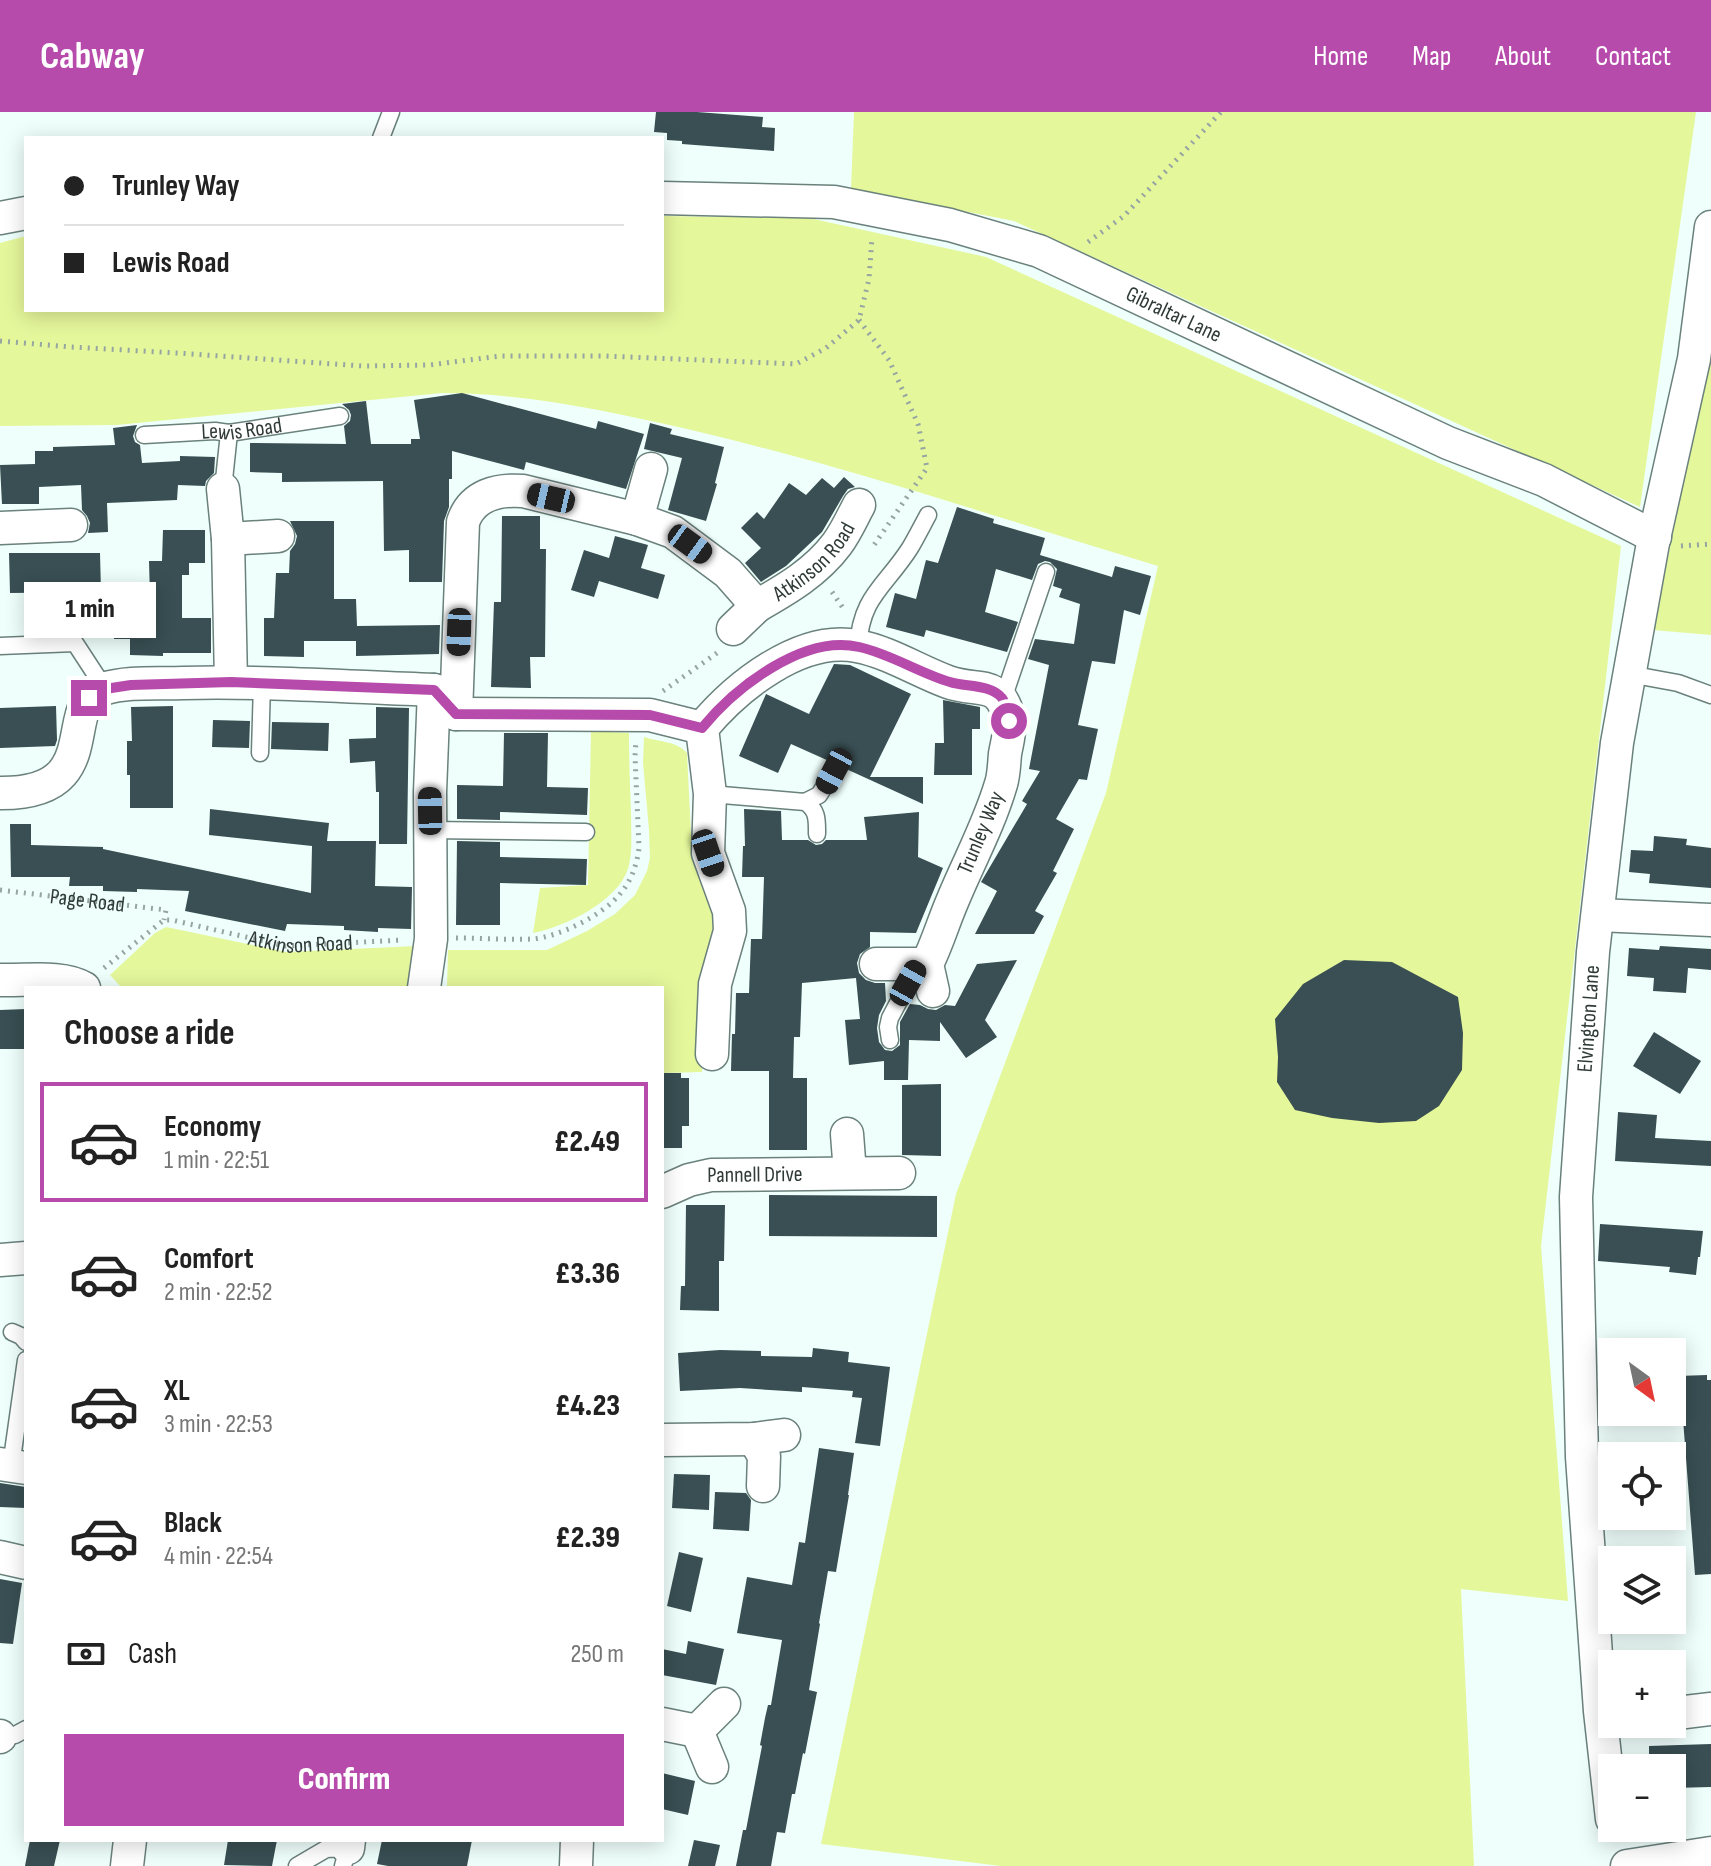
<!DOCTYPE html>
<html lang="en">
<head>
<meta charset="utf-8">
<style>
  body { margin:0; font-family:"Sofia Sans Condensed",sans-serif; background:#f2f2f2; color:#222; height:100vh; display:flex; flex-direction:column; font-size:30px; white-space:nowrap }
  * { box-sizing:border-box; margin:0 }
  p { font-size:26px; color:#767676 }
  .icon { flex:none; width:44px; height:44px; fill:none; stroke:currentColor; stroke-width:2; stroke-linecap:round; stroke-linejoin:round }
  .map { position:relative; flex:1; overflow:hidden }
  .details { position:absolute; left:24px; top:874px; width:640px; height:856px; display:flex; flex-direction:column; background:#fff; border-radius:0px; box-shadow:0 4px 20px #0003 }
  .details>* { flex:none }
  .top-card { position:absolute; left:24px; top:24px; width:640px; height:176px; border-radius:0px; box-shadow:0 4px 20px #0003; display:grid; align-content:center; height:176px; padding:0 40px; background:#fff }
  .needle { width:52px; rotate:147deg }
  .controls { position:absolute; left:1598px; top:1226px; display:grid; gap:16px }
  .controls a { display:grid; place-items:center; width:88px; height:88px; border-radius:0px; background:#fff; box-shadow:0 4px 20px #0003; font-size:40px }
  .end { position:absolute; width:36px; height:36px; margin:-18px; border:10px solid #b64bab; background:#fff; box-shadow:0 0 0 4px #fff }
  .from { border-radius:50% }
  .bubble { position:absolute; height:56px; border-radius:0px; background:#fff; box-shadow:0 4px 20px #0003; font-size:26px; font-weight:800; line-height:56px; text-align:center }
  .car { position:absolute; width:24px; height:48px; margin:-24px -12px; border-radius:10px; box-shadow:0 0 6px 2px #0007; background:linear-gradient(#222 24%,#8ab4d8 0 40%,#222 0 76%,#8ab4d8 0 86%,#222 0) }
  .top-card b { display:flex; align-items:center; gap:28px; height:76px; font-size:30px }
  .top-card b+b { border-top:2px solid #e0e0e0 }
  .top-card i { width:20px; height:20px; background:#222 }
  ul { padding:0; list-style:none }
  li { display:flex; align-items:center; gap:24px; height:120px; margin:0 16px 12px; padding:0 24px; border:4px solid transparent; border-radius:0px }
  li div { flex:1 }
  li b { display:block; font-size:30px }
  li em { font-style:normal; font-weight:800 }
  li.current { border-color:#b64bab }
  li>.icon { width:72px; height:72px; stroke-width:1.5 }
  h2 { padding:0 40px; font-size:36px; line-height:96px }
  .pay { display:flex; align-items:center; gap:20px; height:88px; padding:0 40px; font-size:30px }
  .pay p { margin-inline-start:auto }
  .primary-button { display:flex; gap:16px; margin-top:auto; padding:16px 40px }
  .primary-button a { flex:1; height:92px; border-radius:0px; background:#b64bab; color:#fff; font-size:32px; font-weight:800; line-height:92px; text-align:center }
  header { display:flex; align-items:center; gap:48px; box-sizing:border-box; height:112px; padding:0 40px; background:#b64bab; color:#fff }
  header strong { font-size:38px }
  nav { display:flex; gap:44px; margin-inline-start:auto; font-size:28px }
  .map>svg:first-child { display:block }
  .green { fill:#e5f79b }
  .building { fill:#394f53 }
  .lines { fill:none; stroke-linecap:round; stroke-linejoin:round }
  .lane-casing { stroke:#6a817c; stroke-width:19 }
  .street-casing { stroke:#6a817c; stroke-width:35 }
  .path { stroke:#97a5a2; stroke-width:5; stroke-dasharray:2 6; stroke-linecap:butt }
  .lane { stroke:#fff; stroke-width:16 }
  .street { stroke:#fff; stroke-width:32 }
  .route { stroke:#b64bab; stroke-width:10 }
  .labels { text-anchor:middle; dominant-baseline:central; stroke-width:8; stroke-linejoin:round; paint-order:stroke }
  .street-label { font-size:22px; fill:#303b38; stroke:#fff }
</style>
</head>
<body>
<header>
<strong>Cabway</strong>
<nav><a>Home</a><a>Map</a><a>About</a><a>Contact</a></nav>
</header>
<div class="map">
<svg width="1711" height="1754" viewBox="0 0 1711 1754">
  <rect width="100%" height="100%" fill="#effffb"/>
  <g class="green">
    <polygon points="854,0 1696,0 1640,395 1014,109 851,77"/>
    <path d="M 662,104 L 809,106 L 986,145 L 1621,434 L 1541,1134 L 1568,1489 L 1461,1477 L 1474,1754 L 1001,1754 L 821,1732 L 956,1082 L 1106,681 L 1158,454 C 1002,407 846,354 687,317 C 607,299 525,281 442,281 L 117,313 L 0,314 L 0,131 L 26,124 L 26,198 L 662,198 Z"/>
    <polygon points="1711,236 1711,523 1653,518"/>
    <path d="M 591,619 L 629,621 C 629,648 630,674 631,701 C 631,720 633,740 628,757 C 617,790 564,815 533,821 L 540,776 L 588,773 Z"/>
    <path d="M 644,625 C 659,630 677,629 687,641 L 692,743 L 713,796 L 717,821 L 701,862 L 702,960 L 662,961 L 662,876 L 447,876 L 448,838 L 547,838 L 587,819 L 615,802 L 635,783 L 647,759 L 650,746 L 649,718 L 643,651 Z"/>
    <polygon points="166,815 286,840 416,834 413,876 122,876 110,863 155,821"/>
  </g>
  <g class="building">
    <polygon points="656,0 697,0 763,5 762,15 775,16 774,39 682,32 682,29 667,28 667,21 654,20"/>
    <polygon points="462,281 596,317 598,309 644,322 626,377 526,350 524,358 452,339 452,367 449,367 449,395 444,409 442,470 409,470 409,438 384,439 383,369 282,370 282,361 250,360 250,331 346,332 344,314 350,309 351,303 349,298 342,292 366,289 371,332 411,332 411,327 420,327 414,288"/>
    <polygon points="650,311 672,317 670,322 724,335 715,371 717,372 706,409 668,398 682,346 644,337"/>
    <polygon points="137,313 133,324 135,330 140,333 142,351 180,349 180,344 215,345 214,361 206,369 205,374 178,373 177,388 107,391 108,420 88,421 90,411 87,404 82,398 81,373 39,375 39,392 2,392 0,353 35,352 35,339 53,339 53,335 115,333 113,316"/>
    <polygon points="844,365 855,375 848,377 843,384 822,420 786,454 761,470 745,451 761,436 741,416 757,400 764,407 789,371 806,383 822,366 834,376"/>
    <polygon points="957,395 994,407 993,411 1045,426 1040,443 1112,465 1115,454 1151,464 1140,503 1124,498 1115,552 1092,549 1078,613 1098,617 1087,668 1079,667 1056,707 1074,717 1053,759 1057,761 1035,799 1044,804 1034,822 975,822 997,779 981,770 1027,692 1022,689 1040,659 1029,657 1049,553 1028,547 1035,527 1074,532 1080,492 1059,485 1062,477 1053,474 1057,457 1050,450 1045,449 1038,452 1032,468 996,457 985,500 1018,510 1007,540 926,518 924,525 886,515 895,481 916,487 926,448 938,451"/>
    <polygon points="502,404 540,404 540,437 546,437 545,545 530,545 531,576 491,575 494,490 501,490"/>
    <polygon points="290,409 334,409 334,487 356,487 357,514 440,513 439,542 356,544 356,529 304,529 304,545 264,544 264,506 274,506 276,461 289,461 290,439 295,432 297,424"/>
    <polygon points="163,418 205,418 205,451 189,451 189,463 182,463 182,506 211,506 211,541 163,541 163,544 130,543 130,527 114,527 114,487 150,486 149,449 162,449"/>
    <polygon points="615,424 648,433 641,456 665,463 658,487 599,469 594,485 571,478 584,438 609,446"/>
    <polygon points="9,441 100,441 101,480 10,481"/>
    <polygon points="834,552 850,553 911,582 870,665 923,665 923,692 844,656 839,649 829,649 791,632 778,661 739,644 766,582 809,602"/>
    <polygon points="943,588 980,595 980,617 972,617 972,663 934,663 935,631 944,631"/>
    <polygon points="56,594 57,628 55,634 0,636 0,596"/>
    <polygon points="173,594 173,696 130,696 130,663 127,663 127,629 132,629 131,595"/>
    <polygon points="376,595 409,596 407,732 379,732 379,680 376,680 375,649 350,651 349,627 376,626"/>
    <polygon points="213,608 250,609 249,636 212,635"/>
    <polygon points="272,610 329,611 328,639 271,637"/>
    <polygon points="504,621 548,621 547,675 588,676 587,703 500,700 500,708 457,707 457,673 503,674"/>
    <polygon points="210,697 329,711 327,729 376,729 375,774 412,775 411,817 378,816 378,820 344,818 344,814 287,812 285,819 185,799 189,779 137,777 137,780 103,779 103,774 69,774 70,765 11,765 10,712 31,712 31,733 103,735 103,737 311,781 312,734 209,723"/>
    <polygon points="744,697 781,699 782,728 808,728 816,733 822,732 826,728 867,728 864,705 919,700 918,745 943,756 916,821 870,820 870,835 860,842 857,851 859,861 866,868 875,871 885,871 886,889 879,903 877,916 879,930 885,938 892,939 900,933 900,910 910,892 920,893 928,897 936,898 945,893 955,894 977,852 1017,848 985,908 997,925 966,946 940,910 940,929 909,928 908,968 884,968 884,949 849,953 845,908 860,907 856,866 802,871 800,925 794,925 793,966 807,966 807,1038 769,1038 769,959 731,959 732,922 735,922 736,881 749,881 751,827 762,827 764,765 742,765 743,734 745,734"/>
    <polygon points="1654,724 1687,727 1686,733 1711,736 1711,776 1649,771 1650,762 1629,760 1631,738 1653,739"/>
    <polygon points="457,729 500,730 500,745 587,747 586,773 500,771 500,813 456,813"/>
    <polygon points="1660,834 1711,837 1711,858 1688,856 1686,881 1653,879 1654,866 1627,864 1629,836 1659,838"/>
    <polygon points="1344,848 1392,850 1458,885 1463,921 1462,958 1439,994 1416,1009 1379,1011 1332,1006 1295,998 1277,970 1278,945 1275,907 1303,872"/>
    <polygon points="26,897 26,937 0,937 0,898"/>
    <polygon points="1654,920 1701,949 1680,982 1633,954"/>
    <polygon points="662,961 681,961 681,966 689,966 689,1014 682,1014 682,1036 662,1036"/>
    <polygon points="941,972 941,1044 902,1043 902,973"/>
    <polygon points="1618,1000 1657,1003 1655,1026 1711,1029 1711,1054 1615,1049"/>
    <polygon points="769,1083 937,1084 937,1125 769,1124"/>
    <polygon points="686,1093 725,1093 724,1149 719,1149 719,1199 680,1198 681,1174 685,1174"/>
    <polygon points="1600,1112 1703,1119 1700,1145 1698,1145 1696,1163 1669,1160 1670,1155 1598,1149"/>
    <polygon points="813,1236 849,1240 848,1250 890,1255 880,1334 855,1331 862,1286 852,1285 853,1279 802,1275 802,1280 740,1276 680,1279 678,1241 720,1238 761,1239 761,1244 812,1245"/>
    <polygon points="1707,1263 1707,1268 1711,1268 1711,1462 1695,1463 1682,1294 1679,1294 1678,1264"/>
    <polygon points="819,1336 854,1341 848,1383 849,1383 836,1460 828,1459 819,1511 820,1512 809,1578 817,1580 805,1642 803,1641 795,1682 792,1682 785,1721 777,1720 771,1754 736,1754 743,1718 746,1718 762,1634 760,1633 765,1606 768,1593 771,1593 782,1528 737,1521 747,1465 792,1473 799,1430 805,1431"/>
    <polygon points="674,1362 710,1363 709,1398 672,1396"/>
    <polygon points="0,1371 26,1375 26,1396 0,1395"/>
    <polygon points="715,1380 746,1381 751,1388 749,1419 713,1417"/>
    <polygon points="679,1440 703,1446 691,1500 667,1494"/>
    <polygon points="0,1467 22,1471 13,1532 0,1531"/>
    <polygon points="688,1529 724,1537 716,1573 662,1563 662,1537 686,1542"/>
    <polygon points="1711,1632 1711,1675 1672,1676 1672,1656 1649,1656 1649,1634"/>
    <polygon points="662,1661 695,1669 688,1703 662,1697"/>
    <polygon points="30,1728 60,1728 54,1754 25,1754"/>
    <polygon points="228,1728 277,1728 272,1754 224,1753"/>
    <polygon points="382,1728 472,1728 467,1754 388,1754 377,1752"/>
    <polygon points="694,1728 720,1733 715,1754 688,1754"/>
  </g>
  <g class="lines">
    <defs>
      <g id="lane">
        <polyline points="381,26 391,0"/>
        <path id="s3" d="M 144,323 L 215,319 L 229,321 L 340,304"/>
        <polyline points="223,377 229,321"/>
        <polyline points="0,534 75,531 105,577"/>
        <path d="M 858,535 C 861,484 885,475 910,436 C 916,426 922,414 928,403"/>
        <polyline points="1629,562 1678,571 1711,583"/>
        <polyline points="1003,587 1046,460"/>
        <polyline points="260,641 262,571"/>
        <path d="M 710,682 L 805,690 C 818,698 817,709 817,722"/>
        <polyline points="805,690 819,683 834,659"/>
        <polyline points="430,718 586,720"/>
        <polyline points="890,928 888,915 890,906 918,853"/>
        <polyline points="12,1220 21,1224 26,1230"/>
        <polyline points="11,1354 26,1248"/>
        <polyline points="0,1624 15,1623 26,1617"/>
        <polyline points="297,1754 326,1737 348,1736 343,1754"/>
      </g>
      <g id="street">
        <path id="s4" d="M 662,86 L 834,90 L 950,113 L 1039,139 L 1448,331 L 1544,368 L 1655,425"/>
        <polyline points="0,106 26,101"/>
        <polyline points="223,377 228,427 231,570"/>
        <polyline points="637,407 651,357"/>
        <polyline points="0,416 71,413"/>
        <polyline points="228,427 278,424"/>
        <polyline points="733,517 757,494"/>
        <polyline points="456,602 650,603 702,616"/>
        <path d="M 0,681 C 109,682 56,593 103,577 C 128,569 157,572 183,571 C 266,569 350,575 434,578"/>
        <polyline points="1598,803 1711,808"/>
        <polyline points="876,852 927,852"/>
        <path d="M 0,868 C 25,869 63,863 84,876"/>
        <path id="s5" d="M 424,876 L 431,827 L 430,680 L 434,578 L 456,602 L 463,410 C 472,383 497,377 523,379 L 637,407 L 673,420 L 728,461 L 757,494 C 787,477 816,460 837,432 C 846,420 852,406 859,393"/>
        <path d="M 712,942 L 715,872 L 730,819 L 729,799 L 708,741 L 710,682 L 702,616 C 736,575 800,523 857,534 C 889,540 918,559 948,570 C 979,581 999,566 1009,606 C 1011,619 1007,630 1005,642 C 1004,652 1004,663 1001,672 C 989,713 968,751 952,790 C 943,811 937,832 927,852 L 933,879"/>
        <polyline points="847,1022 850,1061"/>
        <path id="s6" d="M 662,1080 L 689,1068 L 711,1063 L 899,1061"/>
        <polyline points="0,1148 26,1146"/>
        <polyline points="754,1327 764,1344 763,1374"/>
        <polyline points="662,1328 754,1327 784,1323"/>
        <polyline points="0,1352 26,1356"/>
        <polyline points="0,1445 26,1451"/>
        <polyline points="1677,1601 1711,1597"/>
        <polyline points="662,1612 697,1619"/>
        <polyline points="0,1624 0,1625"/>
        <polyline points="712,1655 697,1619 724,1592"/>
        <path id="s7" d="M 1612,1707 L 1600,1599 L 1582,1345 L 1576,1085 L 1593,840 L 1617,631 L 1653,431 L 1694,247 L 1711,115"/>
        <polyline points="348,1736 349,1728"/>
        <polyline points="127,1754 130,1728"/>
        <polyline points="576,1754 577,1728"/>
        <polyline points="1627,1754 1711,1741"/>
      </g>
    </defs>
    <use href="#lane" class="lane-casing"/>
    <use href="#street" class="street-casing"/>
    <g class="path">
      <polyline points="1088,130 1124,104 1221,0"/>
      <polyline points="859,208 889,248 918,312 927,356 874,433"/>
      <polyline points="0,229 71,235 177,241 363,254 430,253 500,244 605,244 796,252 826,236 859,208 869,167 872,126"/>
      <polyline points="1681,434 1711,432"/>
      <polyline points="832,480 845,499"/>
      <polyline points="663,579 717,541"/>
      <path id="s1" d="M 0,778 L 166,798 L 164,808"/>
      <path d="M 456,826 C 481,826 507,828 532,827 C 559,825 603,803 620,782 C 631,769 637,753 639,736 L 635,644 L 636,629"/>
      <path id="s2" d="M 104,856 L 164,808 L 172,808 L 285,834 L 403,828"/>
    </g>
    <use href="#lane" class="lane"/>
    <use href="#street" class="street"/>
  </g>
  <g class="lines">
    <path class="route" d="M 89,586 L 105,577 L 131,573 L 231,570 L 434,578 L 456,602 L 650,603 L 702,616 C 735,576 803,522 859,535 C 891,542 919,561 950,570 C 965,575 991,572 1002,586 C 1006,591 1007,602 1009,609"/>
  </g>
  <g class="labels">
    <g class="street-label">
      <text stroke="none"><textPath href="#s4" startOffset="532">Gibraltar Lane</textPath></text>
      <text stroke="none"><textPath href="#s3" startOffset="98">Lewis Road</textPath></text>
      <text stroke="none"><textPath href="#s5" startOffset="938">Atkinson Road</textPath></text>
      <text transform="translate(981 721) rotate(-67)">Trunley Way</text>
      <text stroke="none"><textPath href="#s1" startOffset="88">Page Road</textPath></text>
      <text stroke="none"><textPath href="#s2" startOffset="216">Atkinson Road</textPath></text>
      <text stroke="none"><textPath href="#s7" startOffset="802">Elvington Lane</textPath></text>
      <text stroke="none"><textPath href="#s6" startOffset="96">Pannell Drive</textPath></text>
    </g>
  </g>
</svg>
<div class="controls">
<a><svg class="needle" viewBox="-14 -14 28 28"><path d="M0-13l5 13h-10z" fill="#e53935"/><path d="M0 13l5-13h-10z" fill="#767676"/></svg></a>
<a><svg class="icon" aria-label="locate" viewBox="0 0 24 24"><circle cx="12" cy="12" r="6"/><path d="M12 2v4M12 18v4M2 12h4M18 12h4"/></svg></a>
<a><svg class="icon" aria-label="layers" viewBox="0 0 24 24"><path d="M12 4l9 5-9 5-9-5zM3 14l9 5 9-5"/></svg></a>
<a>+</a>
<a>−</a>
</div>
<i class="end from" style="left:1009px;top:609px"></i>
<i class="end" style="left:89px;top:586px"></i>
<div class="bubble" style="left:24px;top:470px;width:132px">1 min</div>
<i class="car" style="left:551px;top:386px;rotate:283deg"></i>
<i class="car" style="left:690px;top:432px;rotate:126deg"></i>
<i class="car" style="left:459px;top:520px;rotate:182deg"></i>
<i class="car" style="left:834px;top:659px;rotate:208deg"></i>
<i class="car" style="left:430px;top:699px;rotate:359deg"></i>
<i class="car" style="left:708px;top:741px;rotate:161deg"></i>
<i class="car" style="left:908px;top:871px;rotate:29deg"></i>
<div class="top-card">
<b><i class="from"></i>Trunley Way</b>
<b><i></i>Lewis Road</b>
</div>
<section class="details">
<h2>Choose a ride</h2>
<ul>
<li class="current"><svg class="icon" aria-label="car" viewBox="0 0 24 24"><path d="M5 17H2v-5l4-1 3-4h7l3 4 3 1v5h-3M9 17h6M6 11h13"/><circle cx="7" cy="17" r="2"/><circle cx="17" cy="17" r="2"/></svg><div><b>Economy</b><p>1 min · 22:51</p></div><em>£2.49</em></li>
<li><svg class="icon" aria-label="car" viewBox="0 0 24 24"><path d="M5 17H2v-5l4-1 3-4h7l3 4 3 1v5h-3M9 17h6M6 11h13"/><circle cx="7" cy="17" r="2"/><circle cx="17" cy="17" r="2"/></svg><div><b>Comfort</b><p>2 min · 22:52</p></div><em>£3.36</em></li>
<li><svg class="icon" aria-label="car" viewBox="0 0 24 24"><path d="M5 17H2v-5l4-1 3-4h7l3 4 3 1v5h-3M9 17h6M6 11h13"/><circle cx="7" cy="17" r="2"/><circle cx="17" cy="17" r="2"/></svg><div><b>XL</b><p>3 min · 22:53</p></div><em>£4.23</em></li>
<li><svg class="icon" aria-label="car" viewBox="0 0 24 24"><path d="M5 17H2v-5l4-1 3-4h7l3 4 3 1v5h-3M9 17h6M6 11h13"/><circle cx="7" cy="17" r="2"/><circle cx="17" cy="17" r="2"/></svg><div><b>Black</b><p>4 min · 22:54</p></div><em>£2.39</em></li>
</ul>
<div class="pay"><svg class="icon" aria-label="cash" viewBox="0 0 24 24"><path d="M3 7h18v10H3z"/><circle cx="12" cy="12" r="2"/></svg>Cash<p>250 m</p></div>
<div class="primary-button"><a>Confirm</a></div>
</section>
</div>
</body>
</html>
